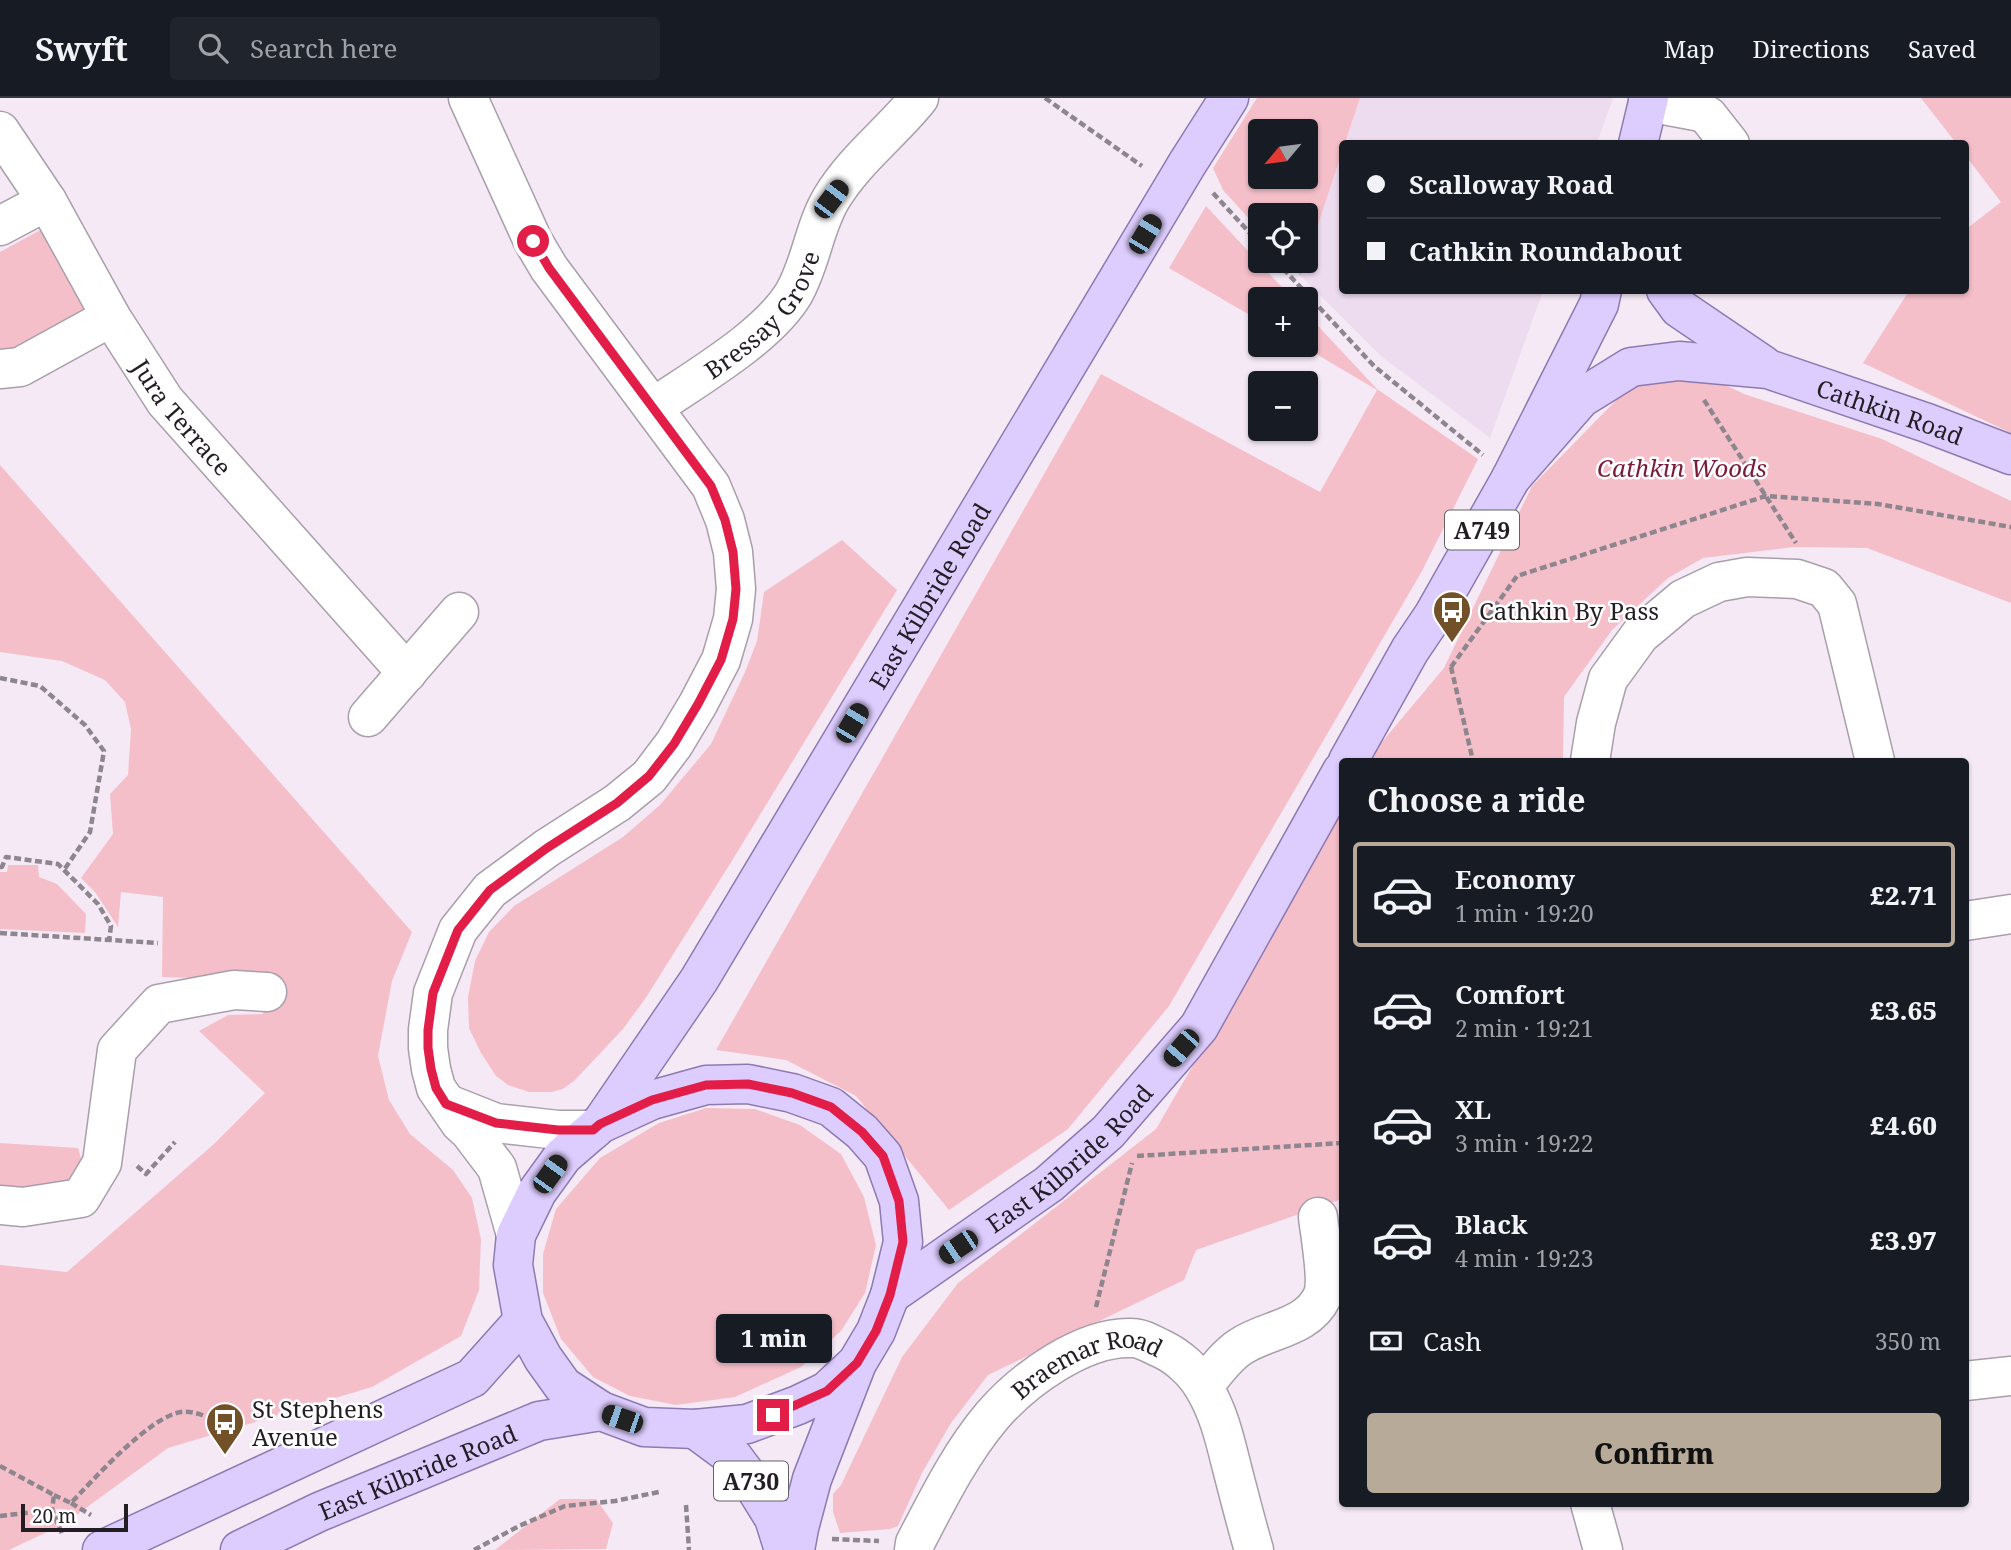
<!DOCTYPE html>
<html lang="en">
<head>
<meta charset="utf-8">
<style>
  body { margin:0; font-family:"Noto Serif",serif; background:#20242c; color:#f1f3f6; height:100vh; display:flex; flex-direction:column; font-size:26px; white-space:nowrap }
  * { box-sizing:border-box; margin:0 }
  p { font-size:23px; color:#9ea1a6 }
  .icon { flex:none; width:38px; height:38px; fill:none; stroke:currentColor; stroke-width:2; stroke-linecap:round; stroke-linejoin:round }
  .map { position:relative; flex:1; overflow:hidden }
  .sheet { position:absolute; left:1339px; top:660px; width:630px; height:749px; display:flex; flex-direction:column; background:#171b24; border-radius:7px; box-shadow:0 2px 5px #0004 }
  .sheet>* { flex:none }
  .top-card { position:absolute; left:1339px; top:42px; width:630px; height:154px; border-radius:7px; box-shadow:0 2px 5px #0004; display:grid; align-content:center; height:154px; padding:0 28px; background:#171b24 }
  .needle { width:46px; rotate:241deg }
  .tools { position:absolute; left:1248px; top:21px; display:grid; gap:14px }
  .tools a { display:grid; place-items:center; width:70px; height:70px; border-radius:7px; background:#171b24; box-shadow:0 2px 5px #0004; font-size:35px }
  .scale { position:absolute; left:21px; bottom:18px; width:107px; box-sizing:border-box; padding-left:7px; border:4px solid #221e23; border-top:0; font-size:19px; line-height:24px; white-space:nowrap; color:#221e23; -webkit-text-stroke:5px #fff; paint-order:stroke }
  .end { position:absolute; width:32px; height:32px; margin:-16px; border:9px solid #e11d48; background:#fff; box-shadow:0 0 0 4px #fff }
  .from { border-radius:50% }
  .bubble { position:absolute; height:49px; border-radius:7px; background:#171b24; box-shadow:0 2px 5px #0004; font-size:23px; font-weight:800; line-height:49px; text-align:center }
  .car { position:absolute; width:21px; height:42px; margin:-21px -10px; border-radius:9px; box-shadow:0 0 5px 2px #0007; background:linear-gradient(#222 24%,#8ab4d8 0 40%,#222 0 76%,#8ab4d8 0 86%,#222 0) }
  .top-card b { display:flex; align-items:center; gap:24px; height:66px; font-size:26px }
  .top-card b+b { border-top:2px solid #363941 }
  .top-card i { width:18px; height:18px; background:#f1f3f6 }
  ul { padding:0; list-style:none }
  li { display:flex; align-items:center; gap:21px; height:105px; margin:0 14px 10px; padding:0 14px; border:4px solid transparent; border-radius:7px }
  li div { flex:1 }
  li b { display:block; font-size:26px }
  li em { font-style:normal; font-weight:800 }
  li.selected { border-color:#b8aa99 }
  li>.icon { width:63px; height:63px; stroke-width:1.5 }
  h2 { padding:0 28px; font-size:32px; line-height:84px }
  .pay { display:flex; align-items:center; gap:18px; height:77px; padding:0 28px; font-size:26px }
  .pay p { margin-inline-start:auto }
  .action { display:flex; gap:14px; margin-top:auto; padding:14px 28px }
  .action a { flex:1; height:80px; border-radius:7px; background:#b8aa99; color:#111; font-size:28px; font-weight:800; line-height:80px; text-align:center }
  header { display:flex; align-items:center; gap:42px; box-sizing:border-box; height:98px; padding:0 35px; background:#171b24; border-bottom:2px solid #363941 }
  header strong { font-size:33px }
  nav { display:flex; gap:38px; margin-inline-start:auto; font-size:24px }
  .search { width:490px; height:63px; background:#20242c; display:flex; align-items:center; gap:18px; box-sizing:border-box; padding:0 24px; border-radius:7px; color:#9ea1a6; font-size:26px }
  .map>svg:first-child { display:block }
  .built { fill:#eddcf0 }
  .green { fill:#f5bfc9; fill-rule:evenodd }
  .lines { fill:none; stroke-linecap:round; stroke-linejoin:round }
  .minor-casing { stroke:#a99eab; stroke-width:41 }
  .major-casing { stroke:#8d7ab1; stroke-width:41 }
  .path { stroke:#8e868f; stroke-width:4.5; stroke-dasharray:7 3.5; stroke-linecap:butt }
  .minor { stroke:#fff; stroke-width:38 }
  .major { stroke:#ddcdfe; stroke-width:38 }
  .route { stroke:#e11d48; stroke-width:9 }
  .labels { text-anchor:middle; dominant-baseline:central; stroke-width:5; stroke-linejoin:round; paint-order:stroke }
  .shield { fill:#fff; stroke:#646265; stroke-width:2 }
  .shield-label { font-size:23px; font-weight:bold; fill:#221e23 }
  .street-label { font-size:24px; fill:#221e23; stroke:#fff }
  .park-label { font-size:24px; font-style:italic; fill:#7a1b3b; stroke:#fff }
  .poi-label { font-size:24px; fill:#221e23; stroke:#fff; text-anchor:start }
</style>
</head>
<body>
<header>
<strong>Swyft</strong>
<div class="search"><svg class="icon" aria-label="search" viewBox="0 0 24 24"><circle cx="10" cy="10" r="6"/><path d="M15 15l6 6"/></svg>Search here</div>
<nav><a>Map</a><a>Directions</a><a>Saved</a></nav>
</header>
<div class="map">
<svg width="2011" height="1452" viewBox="0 0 2011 1452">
  <rect width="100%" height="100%" fill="#f5e9f6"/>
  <g class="built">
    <polygon points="1360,0 1613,0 1597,45 1345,46"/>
    <polygon points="1342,54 1342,192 1543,193 1490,340 1381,258 1301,178"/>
  </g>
  <g class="green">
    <path d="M 1257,0 L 1360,0 L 1345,45 L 1342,46 L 1342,54 L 1301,178 L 1287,163 L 1306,163 L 1306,117 L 1260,117 L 1260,133 L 1223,92 L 1213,70 ZM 1260,33 L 1306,33 L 1306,79 L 1260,79 Z"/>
    <polygon points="1921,0 2011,0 2011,335 1863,265 1909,193 1965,192 1965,132 2001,104 1965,57 1965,46 1956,45"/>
    <polygon points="1206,108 1293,201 1260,201 1260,223 1169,170"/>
    <polygon points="44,130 87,210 0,257 0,154"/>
    <polygon points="1306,215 1377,291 1478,361 1422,473 1169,908 1068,1031 949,1112 856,998 786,962 716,952 1101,276 1320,394 1377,292 1301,247 1306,247"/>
    <polygon points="1688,269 1744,296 1882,341 2011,403 2011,505 1867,450 1794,449 1703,460 1668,480 1612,532 1564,599 1563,663 1366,663 1444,570 1532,388 1632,286"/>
    <polygon points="0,367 412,834 392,883 378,958 389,1002 410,1036 453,1072 472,1100 481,1141 479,1192 461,1238 372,1289 168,1350 64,1426 9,1452 0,1452 0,1167 67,1174 214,1046 265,995 199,933 228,917 263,916 264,882 162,879 163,799 121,794 118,829 95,794 81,780 113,736 110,696 128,677 131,631 125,604 105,582 62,563 0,554"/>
    <polygon points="842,442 897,492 730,766 645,901 623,931 575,982 563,991 552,994 529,994 508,987 496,978 481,955 469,930 468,899 475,863 489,834 514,808 623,739 660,707 711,646 745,574 757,543 764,494"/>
    <polygon points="1342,704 1342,1101 1196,1152 1184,1182 988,1277 951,1325 922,1375 898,1428 890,1431 840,1435 833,1414 833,1396 841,1387 902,1259 958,1185 1156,1031 1292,797"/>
    <polygon points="8,767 38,767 39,779 57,786 86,816 85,835 0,831 0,774 7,774"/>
    <polygon points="706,1010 755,1011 800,1027 841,1056 864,1099 876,1147 865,1195 841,1233 801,1269 735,1299 676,1307 630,1298 593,1279 561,1241 543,1195 543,1156 556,1111 600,1060 659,1025"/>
    <polygon points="0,1045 78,1050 81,1060 69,1094 0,1103"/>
    <polygon points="560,1401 596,1401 613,1425 606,1451 495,1452"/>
  </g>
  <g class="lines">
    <defs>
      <g id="minor">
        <polyline points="468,0 533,143 549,170 711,388 725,422 733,454 736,491 733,521 721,562 698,606 674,646 649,679 617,705 547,750 490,792 458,832 433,895 428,932 428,950 431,971 436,990 460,1025 469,1033 497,1070 516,1137"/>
        <polyline points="1648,4 1701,14 1708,18 1730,46"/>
        <path id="s1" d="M 0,33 L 47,103 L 111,219 L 165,303 L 407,575"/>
        <polyline points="0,128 47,103"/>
        <polyline points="0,271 20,269 111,219"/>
        <path id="s2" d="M 654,309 C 696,280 768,239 794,195 C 811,165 814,130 831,101 C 854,62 892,34 919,0"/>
        <polyline points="368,619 459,514"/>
        <polyline points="1590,663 1596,625 1608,581 1640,537 1683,501 1719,484 1747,479 1797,481 1824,490 1837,506 1875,663"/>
        <polyline points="1965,823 2011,816"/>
        <polyline points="448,1006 496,1025 558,1032 593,1032"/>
        <polyline points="0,1107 23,1109 81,1100 102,1065 117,952 159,906 234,892 267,894"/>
        <polyline points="1965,1283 2011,1278"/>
        <path d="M 1204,1288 C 1215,1274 1225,1259 1240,1249 C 1266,1231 1307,1231 1322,1199 C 1329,1184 1320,1137 1318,1119"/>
        <polyline points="1590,1405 1603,1452"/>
        <path id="s3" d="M 914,1452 L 915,1445 C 938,1401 960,1356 992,1318 C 1023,1282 1083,1238 1132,1240 C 1142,1240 1153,1247 1162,1251 C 1179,1259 1195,1274 1204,1290 C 1219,1315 1225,1342 1232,1370 C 1239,1397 1246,1425 1254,1452"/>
      </g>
      <g id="major">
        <polyline points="1638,46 1649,0"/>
        <polyline points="1666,192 1679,210 1763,267"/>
        <path id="s4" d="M 1511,380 L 1581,300 L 1631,269 L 1679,263 L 1768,271 L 1927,325 L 2011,357"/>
        <polyline points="1348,663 1410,552 1433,518 1511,380 1599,206 1602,192"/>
        <path id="s5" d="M 602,1024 L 699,882 L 1187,66 L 1229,0"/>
        <path id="s6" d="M 890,1197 L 1049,1086 L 1108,1034 L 1199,929 L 1342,673"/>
        <polyline points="695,1331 733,1359 751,1383 774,1420 784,1452"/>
        <polyline points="102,1452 472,1280 523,1223"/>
        <path id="s7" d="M 240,1452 L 319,1414 L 539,1323 L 601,1313"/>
        <polyline points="795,1452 799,1430 812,1381 857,1265 876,1233 890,1197 903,1144 899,1103 883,1058 862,1034 831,1009 792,995 748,986 706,987 652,1002 600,1026 563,1058 537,1094 516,1137 513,1167 523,1223 543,1260 563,1288 601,1313 644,1329 695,1331 747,1326 798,1307 827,1293 857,1265"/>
      </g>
    </defs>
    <use href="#minor" class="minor-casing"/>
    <use href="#major" class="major-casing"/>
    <g class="path">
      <polyline points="1045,0 1142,68"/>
      <polyline points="1213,95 1260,146"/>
      <polyline points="1276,163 1374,268 1483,357"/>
      <polyline points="1704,302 1796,445"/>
      <polyline points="1451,569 1517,478 1766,398 1878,406 2011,429"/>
      <polyline points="1451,569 1473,663"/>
      <polyline points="0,580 40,588 85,627 104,653 90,734 64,772"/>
      <polyline points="0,769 2,769 6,759 58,766 98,806 111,828 109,843"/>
      <polyline points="0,835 158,845"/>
      <polyline points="1137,1058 1342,1045"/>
      <polyline points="137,1068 146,1076 175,1044"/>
      <polyline points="1096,1209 1132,1065"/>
      <polyline points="0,1368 54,1397 52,1412 63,1438"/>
      <path d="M 54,1397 L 71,1405 C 94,1381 149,1319 181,1314 C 195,1312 211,1321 224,1325"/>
      <polyline points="71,1405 91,1417"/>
      <polyline points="686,1407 689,1452"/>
      <polyline points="0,1418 52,1412"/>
      <polyline points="832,1441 879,1443"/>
      <polyline points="474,1452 519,1428 565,1408 615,1403 659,1394"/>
    </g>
    <use href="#minor" class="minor"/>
    <use href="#major" class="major"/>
  </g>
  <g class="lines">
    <polyline class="route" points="533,143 549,170 711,388 725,422 733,454 736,491 733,521 721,562 698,606 674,646 649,678 617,705 547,750 490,792 458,832 433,895 428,932 428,950 431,971 436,990 446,1006 496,1025 558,1032 593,1032 600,1026 652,1002 706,987 748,986 792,995 831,1009 862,1034 883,1058 899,1103 903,1144 890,1197 876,1233 857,1265 827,1293 773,1317"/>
  </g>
  <defs>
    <symbol id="bus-pin" viewBox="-11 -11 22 30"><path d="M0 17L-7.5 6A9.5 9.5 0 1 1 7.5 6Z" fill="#725128" stroke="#fff"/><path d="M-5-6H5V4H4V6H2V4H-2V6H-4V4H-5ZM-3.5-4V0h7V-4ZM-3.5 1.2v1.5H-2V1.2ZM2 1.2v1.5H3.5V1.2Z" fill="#fff"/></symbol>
  </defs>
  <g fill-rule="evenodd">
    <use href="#bus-pin" x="1430" y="490" width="44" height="60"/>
    <use href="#bus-pin" x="203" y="1302" width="44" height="60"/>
  </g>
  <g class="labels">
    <g class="shield">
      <rect x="1445" y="412.5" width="74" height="39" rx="5"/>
      <rect x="714" y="1363.5" width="74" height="39" rx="5"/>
    </g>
    <g class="shield-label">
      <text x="1482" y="432">A749</text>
      <text x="751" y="1383">A730</text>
    </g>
    <g class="street-label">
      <text stroke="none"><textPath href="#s2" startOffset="145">Bressay Grove</textPath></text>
      <text stroke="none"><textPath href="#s4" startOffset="432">Cathkin Road</textPath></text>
      <text stroke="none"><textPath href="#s1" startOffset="340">Jura Terrace</textPath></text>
      <text stroke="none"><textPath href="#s5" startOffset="620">East Kilbride Road</textPath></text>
      <text stroke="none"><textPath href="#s6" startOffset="226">East Kilbride Road</textPath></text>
      <text stroke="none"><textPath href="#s3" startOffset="270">Braemar Road</textPath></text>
      <text stroke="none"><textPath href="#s7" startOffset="194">East Kilbride Road</textPath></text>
    </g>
    <g class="park-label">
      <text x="1682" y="369">Cathkin Woods</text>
    </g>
    <g class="poi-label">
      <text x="1479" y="512">Cathkin By Pass</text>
      <text x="252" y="1310">St Stephens<tspan x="252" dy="28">Avenue</tspan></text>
    </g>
  </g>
</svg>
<div class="tools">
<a><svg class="needle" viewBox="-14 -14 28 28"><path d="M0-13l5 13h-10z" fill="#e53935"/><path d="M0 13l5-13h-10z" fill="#9ea1a6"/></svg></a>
<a><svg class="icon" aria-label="locate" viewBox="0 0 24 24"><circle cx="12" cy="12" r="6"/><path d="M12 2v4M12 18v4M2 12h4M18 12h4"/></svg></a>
<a>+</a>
<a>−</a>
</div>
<div class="scale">20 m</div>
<i class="end from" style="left:533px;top:143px"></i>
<i class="end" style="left:773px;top:1317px"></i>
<div class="bubble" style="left:716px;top:1216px;width:116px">1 min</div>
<i class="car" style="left:831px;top:101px;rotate:37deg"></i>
<i class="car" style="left:1145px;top:136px;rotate:31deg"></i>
<i class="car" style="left:852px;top:625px;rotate:31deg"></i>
<i class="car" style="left:1181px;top:950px;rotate:221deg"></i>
<i class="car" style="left:550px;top:1076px;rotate:36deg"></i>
<i class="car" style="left:958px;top:1149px;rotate:236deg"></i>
<i class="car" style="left:622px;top:1321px;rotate:289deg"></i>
<div class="top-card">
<b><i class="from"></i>Scalloway Road</b>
<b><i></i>Cathkin Roundabout</b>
</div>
<section class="sheet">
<h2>Choose a ride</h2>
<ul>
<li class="selected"><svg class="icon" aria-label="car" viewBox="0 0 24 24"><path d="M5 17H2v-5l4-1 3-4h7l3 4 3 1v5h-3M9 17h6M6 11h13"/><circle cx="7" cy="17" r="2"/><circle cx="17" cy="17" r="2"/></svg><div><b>Economy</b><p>1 min · 19:20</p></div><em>£2.71</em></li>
<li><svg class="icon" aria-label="car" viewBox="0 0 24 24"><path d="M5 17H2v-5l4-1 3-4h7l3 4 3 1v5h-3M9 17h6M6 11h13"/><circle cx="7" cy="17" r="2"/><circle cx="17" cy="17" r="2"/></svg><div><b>Comfort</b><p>2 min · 19:21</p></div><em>£3.65</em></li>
<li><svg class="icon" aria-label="car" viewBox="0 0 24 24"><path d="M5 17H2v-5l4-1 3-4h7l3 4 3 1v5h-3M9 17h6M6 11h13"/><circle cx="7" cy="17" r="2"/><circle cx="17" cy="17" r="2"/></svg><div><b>XL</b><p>3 min · 19:22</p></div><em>£4.60</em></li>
<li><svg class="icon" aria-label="car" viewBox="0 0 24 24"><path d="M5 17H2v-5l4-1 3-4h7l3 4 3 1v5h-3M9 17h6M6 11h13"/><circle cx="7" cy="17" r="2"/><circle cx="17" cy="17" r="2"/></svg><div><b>Black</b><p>4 min · 19:23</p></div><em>£3.97</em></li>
</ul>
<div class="pay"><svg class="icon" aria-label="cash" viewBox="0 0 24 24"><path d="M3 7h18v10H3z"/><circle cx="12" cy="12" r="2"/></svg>Cash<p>350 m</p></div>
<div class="action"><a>Confirm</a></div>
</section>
</div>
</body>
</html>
